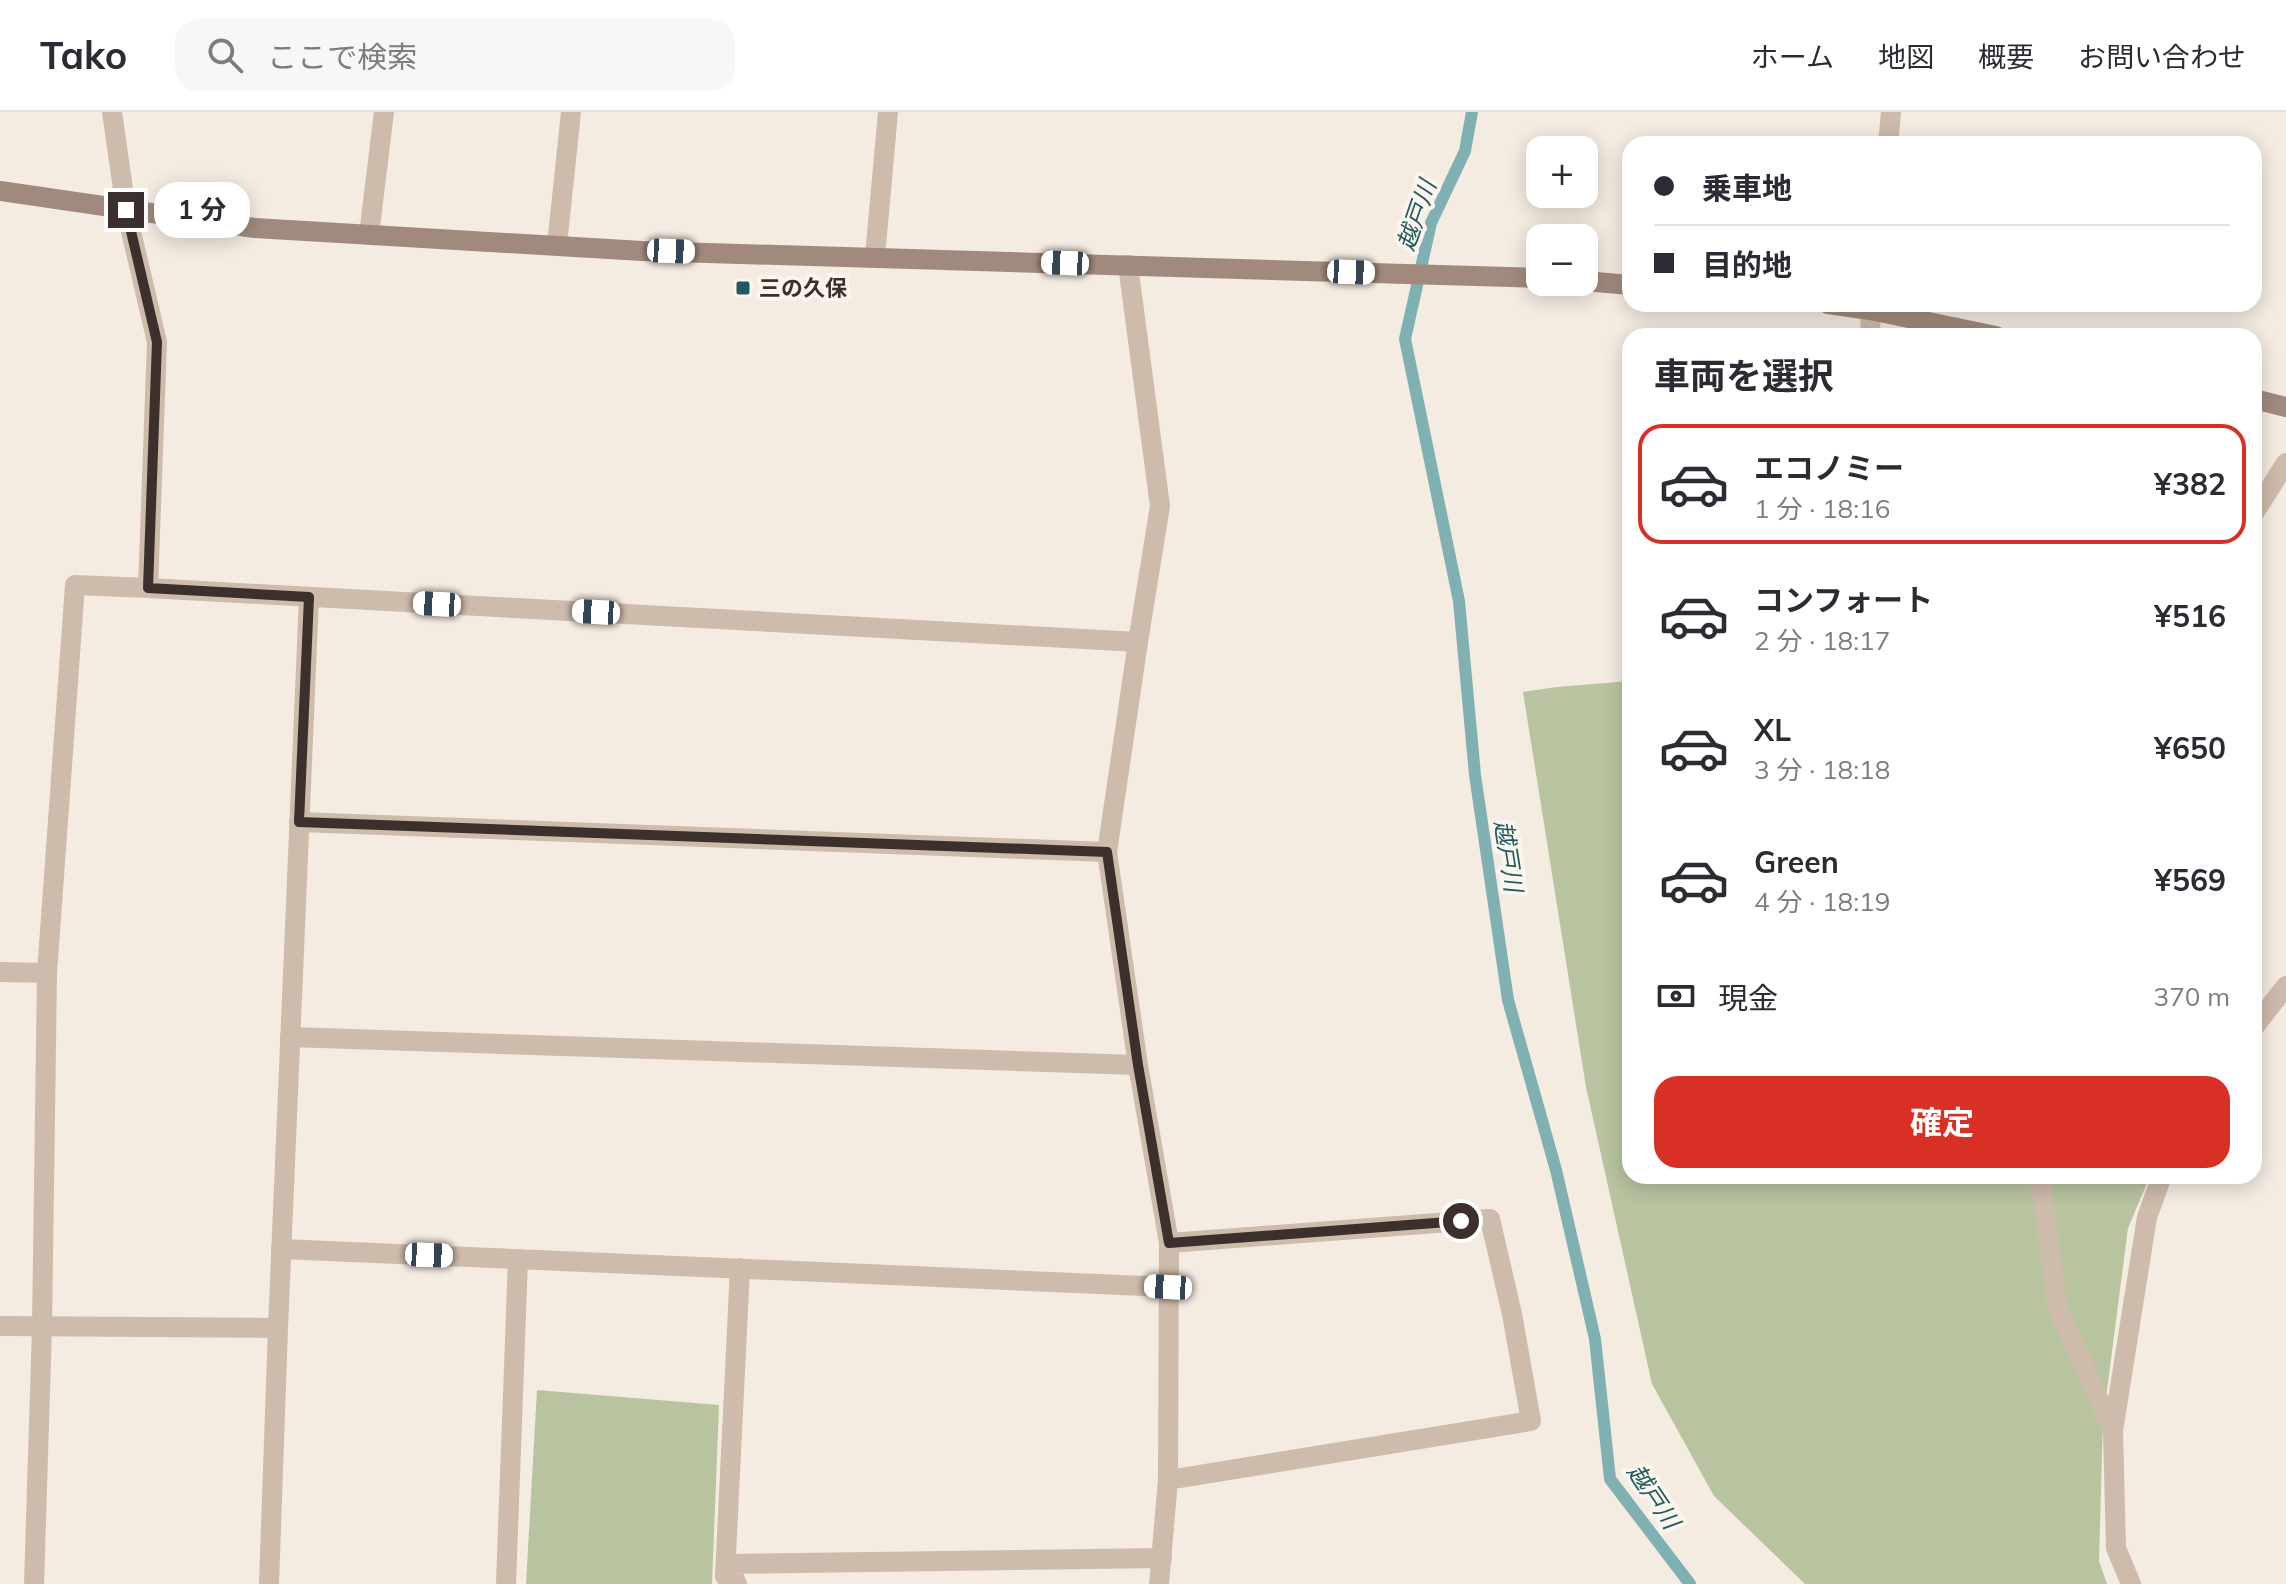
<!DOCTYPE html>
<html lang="ja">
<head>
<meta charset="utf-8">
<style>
  body { margin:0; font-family:Mulish,"Noto Sans JP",sans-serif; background:#f7f7f7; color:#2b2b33; height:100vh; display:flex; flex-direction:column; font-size:30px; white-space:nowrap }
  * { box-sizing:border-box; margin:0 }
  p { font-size:26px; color:#7c7c81 }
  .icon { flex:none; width:44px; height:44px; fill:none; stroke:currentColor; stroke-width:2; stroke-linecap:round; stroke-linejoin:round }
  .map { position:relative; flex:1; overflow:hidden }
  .drawer { position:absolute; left:1622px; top:216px; width:640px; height:856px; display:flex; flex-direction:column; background:#fff; border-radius:24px; box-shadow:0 4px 20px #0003 }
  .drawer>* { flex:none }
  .banner { position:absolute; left:1622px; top:24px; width:640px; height:176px; border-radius:24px; box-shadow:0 4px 20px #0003; display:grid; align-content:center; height:176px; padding:0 32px; background:#fff }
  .tools { position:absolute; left:1526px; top:24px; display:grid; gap:16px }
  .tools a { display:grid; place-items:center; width:72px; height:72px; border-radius:16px; background:#fff; box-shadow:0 4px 20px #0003; font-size:40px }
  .end { position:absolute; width:36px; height:36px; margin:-18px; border:10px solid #3b302b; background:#fff; box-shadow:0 0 0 4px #fff }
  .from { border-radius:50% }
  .bubble { position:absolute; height:56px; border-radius:24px; background:#fff; box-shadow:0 4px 20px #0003; font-size:26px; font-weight:700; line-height:56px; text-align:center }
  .car { position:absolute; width:24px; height:48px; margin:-24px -12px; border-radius:10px; box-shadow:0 0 6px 2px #0007; background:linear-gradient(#fff 24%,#345 0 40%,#fff 0 76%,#345 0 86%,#fff 0) }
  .banner b { display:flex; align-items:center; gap:28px; height:76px; font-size:30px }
  .banner b+b { border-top:2px solid #e1e1e2 }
  .banner i { width:20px; height:20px; background:#2b2b33 }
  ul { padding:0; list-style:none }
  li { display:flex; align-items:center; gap:24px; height:120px; margin:0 16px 12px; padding:0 16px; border:4px solid transparent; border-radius:24px }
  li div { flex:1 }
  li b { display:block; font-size:30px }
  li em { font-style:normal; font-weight:700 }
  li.selected { border-color:#d93025 }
  li>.icon { width:72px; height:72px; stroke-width:1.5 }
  h2 { padding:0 32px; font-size:36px; line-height:96px }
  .pay { display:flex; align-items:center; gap:20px; height:88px; padding:0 32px; font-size:30px }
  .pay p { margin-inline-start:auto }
  .cta { display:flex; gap:16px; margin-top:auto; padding:16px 32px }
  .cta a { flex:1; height:92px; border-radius:24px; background:#d93025; color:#fff; font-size:32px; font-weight:700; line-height:92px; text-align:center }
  header { display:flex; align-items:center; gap:48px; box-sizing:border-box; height:112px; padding:0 40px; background:#fff; border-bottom:2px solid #e1e1e2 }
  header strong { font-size:38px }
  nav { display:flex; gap:44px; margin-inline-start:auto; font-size:28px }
  .search { width:560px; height:72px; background:#f7f7f7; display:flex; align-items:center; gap:20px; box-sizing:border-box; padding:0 28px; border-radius:24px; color:#7c7c81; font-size:30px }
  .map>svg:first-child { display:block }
  .green { fill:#b8c4a0 }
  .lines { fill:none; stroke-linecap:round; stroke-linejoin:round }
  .stream { stroke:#7fb0b2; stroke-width:12 }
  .street { stroke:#cdbbac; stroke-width:20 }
  .secondary { stroke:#a18a7d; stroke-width:20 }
  .route { stroke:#3b302b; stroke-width:10 }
  .poi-dot { fill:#1f5a5e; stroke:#fbf5ee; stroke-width:3 }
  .labels { text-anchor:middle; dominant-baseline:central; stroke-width:8; stroke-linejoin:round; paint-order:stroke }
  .poi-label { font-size:22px; font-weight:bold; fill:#3b302b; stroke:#fbf5ee; text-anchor:start }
  .water-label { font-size:24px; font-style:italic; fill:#1f5a5e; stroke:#fbf5ee }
</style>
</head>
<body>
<header>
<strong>Tako</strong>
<div class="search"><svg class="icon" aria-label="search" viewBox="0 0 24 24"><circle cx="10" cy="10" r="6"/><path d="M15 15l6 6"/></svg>ここで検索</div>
<nav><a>ホーム</a><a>地図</a><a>概要</a><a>お問い合わせ</a></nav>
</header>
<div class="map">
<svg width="2286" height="1472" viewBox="0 0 2286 1472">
  <rect width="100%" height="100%" fill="#f4ebe1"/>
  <g class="green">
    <polygon points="1630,569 1630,1064 2150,1064 2128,1116 2103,1309 2099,1449 2107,1472 1805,1472 1714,1384 1652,1272 1586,975 1523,580 1557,575"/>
    <polygon points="537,1278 719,1293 712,1472 526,1472"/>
  </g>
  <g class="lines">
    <polyline class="stream" points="1472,0 1465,39 1431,111 1405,227 1459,489 1475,663 1508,888 1556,1058 1595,1227 1610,1367 1690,1472"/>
    <g class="street">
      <polyline points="112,0 126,98 157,230 148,476 1138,530 1160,394 1128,153"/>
      <polyline points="1888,32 1891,0"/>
      <polyline points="369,123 384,0"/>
      <polyline points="557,133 571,0"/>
      <polyline points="875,145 888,0"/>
      <polyline points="1870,224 1871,192"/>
      <polyline points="2254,401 2286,351"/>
      <polyline points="1138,530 1107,740 1138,953 1169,1131 1490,1107 1512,1202 1531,1309 1168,1368 1159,1472"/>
      <polyline points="299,710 1107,740"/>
      <polyline points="0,860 47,861 75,473 148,476"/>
      <polyline points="2254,915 2286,874"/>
      <polyline points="290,925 1138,953"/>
      <polyline points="2040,1064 2057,1194 2113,1319"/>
      <polyline points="281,1137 1168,1175"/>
      <polyline points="0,1214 278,1216 309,485"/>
      <polyline points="1168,1368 1169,1131"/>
      <polyline points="725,1464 740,1156"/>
      <polyline points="34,1472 42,1216 47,861"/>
      <polyline points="269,1472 278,1216"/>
      <polyline points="506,1472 518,1147"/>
      <polyline points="737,1472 728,1452 1162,1446"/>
      <polyline points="2131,1472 2116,1436 2113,1319 2147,1105 2162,1064"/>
    </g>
    <g class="secondary">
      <polyline points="0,79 255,116 642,139 1540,166"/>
      <polyline points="1584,169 1630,173"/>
      <polyline points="1828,192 1870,198 1996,224"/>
      <polyline points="2254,287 2286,295"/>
    </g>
  </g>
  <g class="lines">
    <polyline class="route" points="126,98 157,230 148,476 309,485 299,710 1107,740 1138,953 1169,1131 1461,1109"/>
  </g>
  <rect class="poi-dot" x="735" y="168" width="16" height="16" rx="4"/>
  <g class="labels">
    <g class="poi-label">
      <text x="759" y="176">三の久保</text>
    </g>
    <g class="water-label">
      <text transform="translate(1416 103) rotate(-71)">越戸川</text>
      <text transform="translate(1509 744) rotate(81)">越戸川</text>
      <text transform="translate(1654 1384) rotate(56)">越戸川</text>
    </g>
  </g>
</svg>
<div class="tools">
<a>+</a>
<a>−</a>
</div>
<i class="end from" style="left:1461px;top:1109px"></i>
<i class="end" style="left:126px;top:98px"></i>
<div class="bubble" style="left:154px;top:70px;width:96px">1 分</div>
<i class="car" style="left:671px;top:139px;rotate:92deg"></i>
<i class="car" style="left:1065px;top:151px;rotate:272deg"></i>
<i class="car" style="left:1351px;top:160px;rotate:92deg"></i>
<i class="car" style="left:437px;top:492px;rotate:273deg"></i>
<i class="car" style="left:596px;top:500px;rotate:273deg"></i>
<i class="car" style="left:429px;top:1143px;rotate:92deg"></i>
<i class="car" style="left:1168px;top:1175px;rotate:273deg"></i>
<div class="banner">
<b><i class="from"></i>乗車地</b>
<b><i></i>目的地</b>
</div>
<section class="drawer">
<h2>車両を選択</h2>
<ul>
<li class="selected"><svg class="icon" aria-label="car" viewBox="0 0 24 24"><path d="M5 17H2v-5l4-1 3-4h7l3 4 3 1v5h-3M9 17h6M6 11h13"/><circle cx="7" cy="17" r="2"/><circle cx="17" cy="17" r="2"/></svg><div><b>エコノミー</b><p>1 分 · 18:16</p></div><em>¥382</em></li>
<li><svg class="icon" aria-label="car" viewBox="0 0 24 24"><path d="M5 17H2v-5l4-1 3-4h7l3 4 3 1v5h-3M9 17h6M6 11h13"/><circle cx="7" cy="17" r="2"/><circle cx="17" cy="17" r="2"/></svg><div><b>コンフォート</b><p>2 分 · 18:17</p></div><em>¥516</em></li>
<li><svg class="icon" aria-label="car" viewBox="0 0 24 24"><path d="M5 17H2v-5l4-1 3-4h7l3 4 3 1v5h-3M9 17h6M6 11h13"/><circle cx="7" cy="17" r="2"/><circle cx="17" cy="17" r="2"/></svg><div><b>XL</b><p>3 分 · 18:18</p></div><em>¥650</em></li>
<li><svg class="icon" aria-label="car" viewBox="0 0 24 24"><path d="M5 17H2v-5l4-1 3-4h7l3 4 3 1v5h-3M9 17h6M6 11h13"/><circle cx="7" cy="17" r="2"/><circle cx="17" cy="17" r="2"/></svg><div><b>Green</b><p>4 分 · 18:19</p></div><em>¥569</em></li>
</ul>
<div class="pay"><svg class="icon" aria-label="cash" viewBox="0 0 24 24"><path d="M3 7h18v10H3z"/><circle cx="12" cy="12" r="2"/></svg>現金<p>370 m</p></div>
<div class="cta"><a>確定</a></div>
</section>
</div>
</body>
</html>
